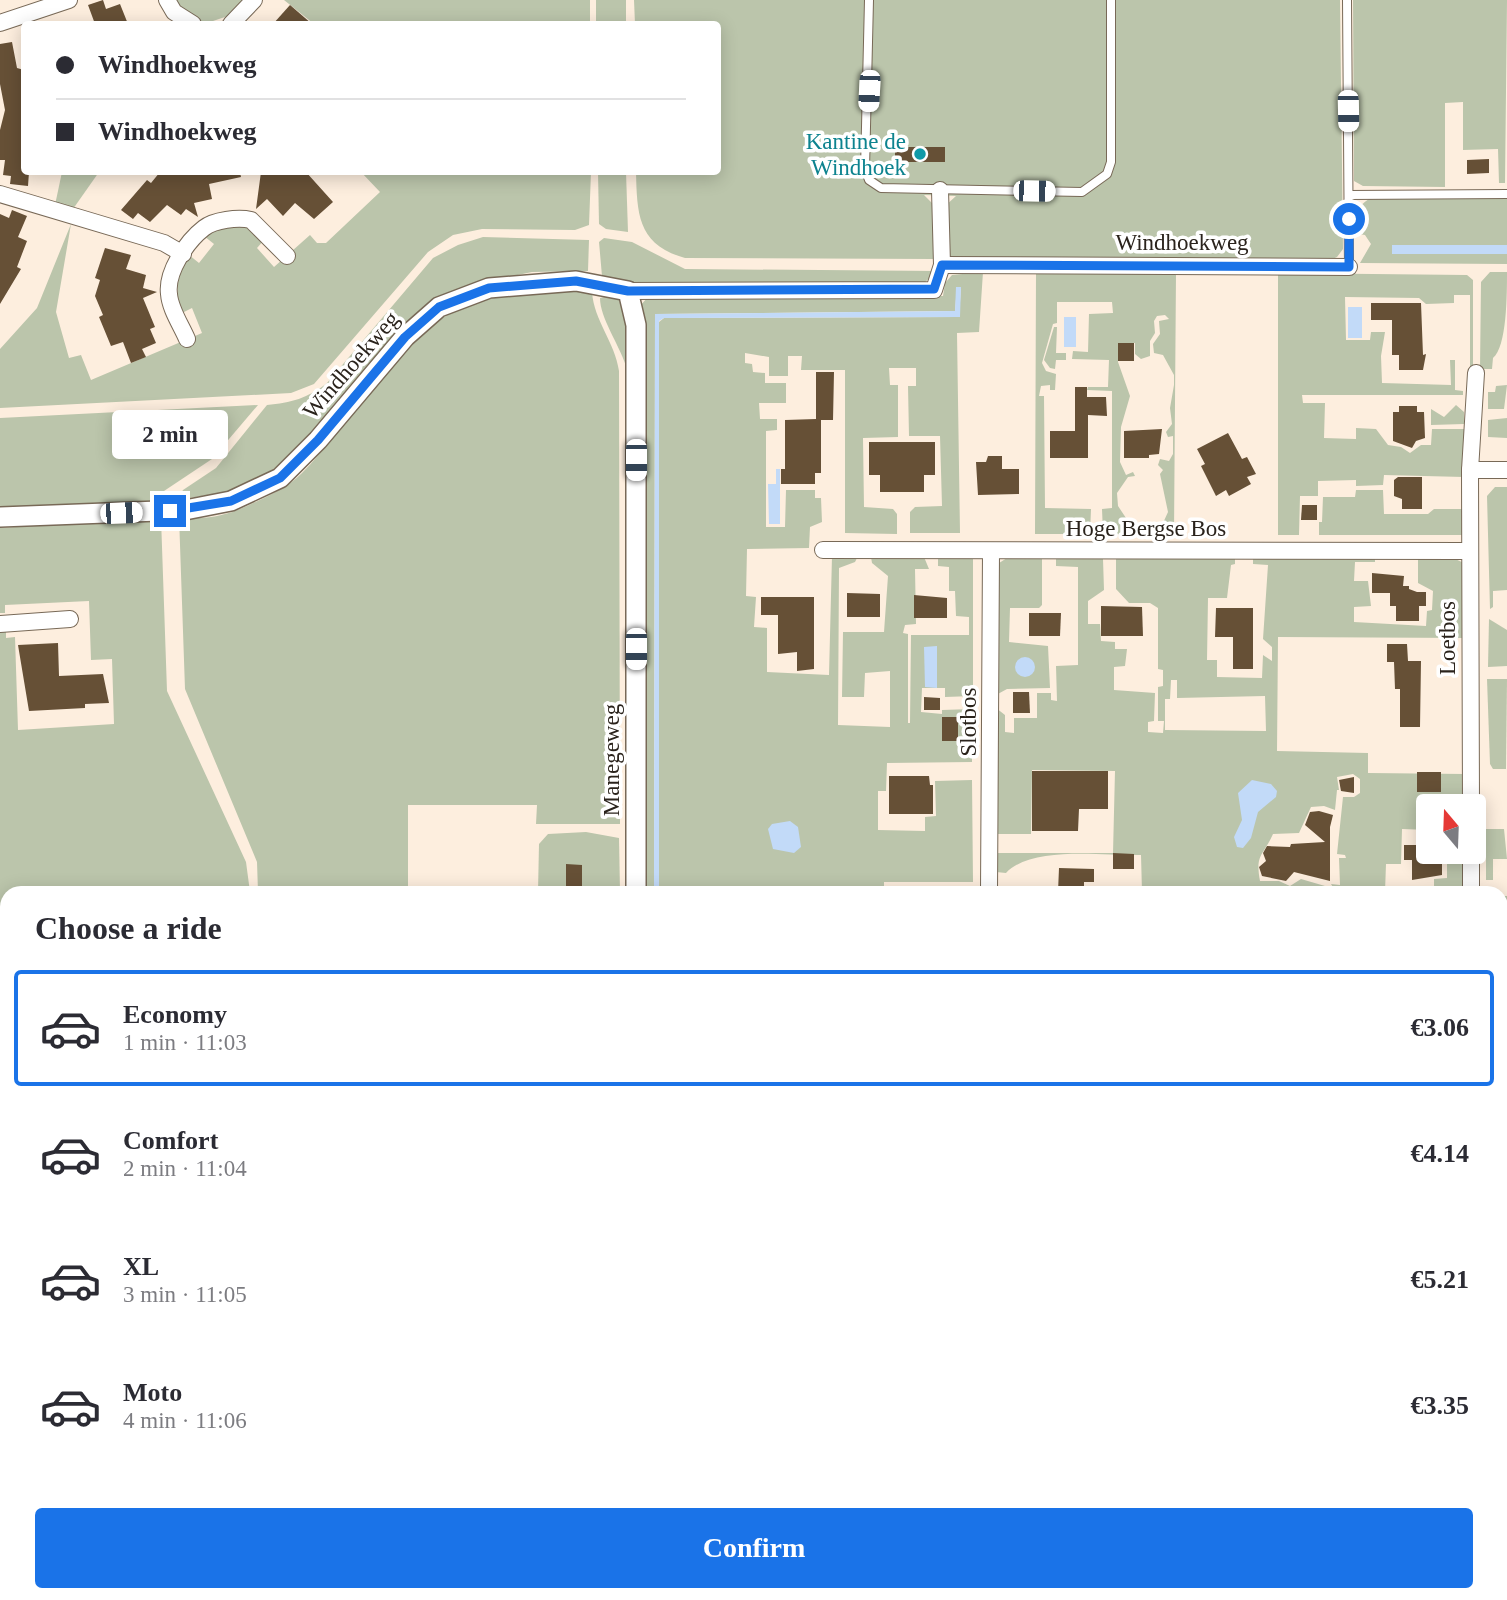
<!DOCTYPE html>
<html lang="en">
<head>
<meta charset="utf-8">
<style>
  body { margin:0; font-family:Georgia,serif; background:#f7f7f7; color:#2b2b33; height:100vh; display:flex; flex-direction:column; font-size:26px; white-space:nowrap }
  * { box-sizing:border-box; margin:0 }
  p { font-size:23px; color:#7c7c81 }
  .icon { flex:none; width:38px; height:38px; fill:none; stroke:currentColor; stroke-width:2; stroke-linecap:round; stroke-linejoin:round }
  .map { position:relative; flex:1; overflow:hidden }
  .details { position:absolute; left:0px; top:886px; width:1508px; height:716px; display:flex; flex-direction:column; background:#fff; border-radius:21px 21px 0 0; box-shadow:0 4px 18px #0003 }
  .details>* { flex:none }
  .hud { position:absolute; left:21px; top:21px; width:700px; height:154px; border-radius:7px; box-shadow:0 4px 18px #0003; display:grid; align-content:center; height:154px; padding:0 35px; background:#fff }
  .needle { width:46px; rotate:341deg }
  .fabs { position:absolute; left:1416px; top:794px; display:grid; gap:14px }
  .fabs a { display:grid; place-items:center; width:70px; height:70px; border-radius:7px; background:#fff; box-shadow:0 4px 18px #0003; font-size:35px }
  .end { position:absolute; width:32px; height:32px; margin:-16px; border:9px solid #1a73e8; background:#fff; box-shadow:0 0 0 4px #fff }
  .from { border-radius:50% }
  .bubble { position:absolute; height:49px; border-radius:7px; background:#fff; box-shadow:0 4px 18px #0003; font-size:23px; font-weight:600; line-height:49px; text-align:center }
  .car { position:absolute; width:21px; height:42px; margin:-21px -10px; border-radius:9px; box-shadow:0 0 5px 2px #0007; background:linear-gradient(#fff 24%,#345 0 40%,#fff 0 76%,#345 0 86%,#fff 0) }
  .hud b { display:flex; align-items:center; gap:24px; height:66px; font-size:26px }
  .hud b+b { border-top:2px solid #e1e1e2 }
  .hud i { width:18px; height:18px; background:#2b2b33 }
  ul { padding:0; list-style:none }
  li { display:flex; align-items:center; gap:21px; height:116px; margin:0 14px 10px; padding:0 21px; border:4px solid transparent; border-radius:7px }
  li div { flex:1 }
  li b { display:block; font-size:26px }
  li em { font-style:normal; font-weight:600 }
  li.on { border-color:#1a73e8 }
  li>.icon { width:63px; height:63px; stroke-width:1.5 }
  h2 { padding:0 35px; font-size:32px; line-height:84px }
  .cta { display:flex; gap:14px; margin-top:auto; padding:14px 35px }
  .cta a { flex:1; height:80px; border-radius:7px; background:#1a73e8; color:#fff; font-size:28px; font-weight:600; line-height:80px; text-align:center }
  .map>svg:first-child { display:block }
  .green { fill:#bbc5ab; fill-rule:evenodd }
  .water { fill:#c2daf8 }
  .building { fill:#665036 }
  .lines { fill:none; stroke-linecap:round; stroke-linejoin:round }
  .service-casing { stroke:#786957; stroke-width:10 }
  .minor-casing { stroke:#786957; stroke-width:18 }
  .tertiary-casing { stroke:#786957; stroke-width:22 }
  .service { stroke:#fff; stroke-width:8 }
  .minor { stroke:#fff; stroke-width:16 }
  .tertiary { stroke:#fff; stroke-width:19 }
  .route { stroke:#1a73e8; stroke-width:9 }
  .culture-dot { fill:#0f9aa8; stroke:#fff; stroke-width:2.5 }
  .labels { text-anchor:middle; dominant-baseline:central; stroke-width:7; stroke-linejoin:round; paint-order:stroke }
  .culture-label { font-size:23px; fill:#0d838f; stroke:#fff; text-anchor:end }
  .street-label { font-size:23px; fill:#2a231c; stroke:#fff }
</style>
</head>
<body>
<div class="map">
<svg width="1507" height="1600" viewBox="0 0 1507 1600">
  <rect width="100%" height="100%" fill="#fdeede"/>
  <g class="green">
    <polygon points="173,0 244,0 228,16 204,24 177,8"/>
    <polygon points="284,0 590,0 590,24 314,24"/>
    <rect x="596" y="0" width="30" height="24"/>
    <path d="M 634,0 L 1340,0 L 1343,249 L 1337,257 L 1328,261 L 958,261 L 948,257 L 944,207 L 956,196 L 924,195 L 934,205 L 934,259 L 685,258 C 638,245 637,215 636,172 L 718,172 L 718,24 L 635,24 Z"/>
    <polygon points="1353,0 1507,0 1505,183 1499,183 1498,149 1463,150 1463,102 1445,103 1445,187 1363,186 1354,181"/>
    <polygon points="62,172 99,172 73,209 55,205"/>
    <path d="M 361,172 L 591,172 L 589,225 L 575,230 L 482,229 L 453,235 L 428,252 L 314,384 L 291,393 L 0,408 L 0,349 L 37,308 L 71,224 L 56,312 L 69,358 L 81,355 L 91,380 L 202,333 L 192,308 L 182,313 C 174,290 177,276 189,255 L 199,263 L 214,244 L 204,236 L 211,231 L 245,224 L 264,240 L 257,248 L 274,267 L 310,235 L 317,243 L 326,243 L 380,192 Z"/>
    <polygon points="598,172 626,172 628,232 606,229 599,224"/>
    <path d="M 1369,199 L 1507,199 L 1507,245 L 1392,245 L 1392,254 L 1507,254 L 1507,264 L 1360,263 L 1371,244 L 1365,235 L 1354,233 C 1353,218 1356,207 1369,199 Z"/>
    <path d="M 483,237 L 589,240 L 588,271 L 532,272 L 471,285 L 382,352 L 290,458 L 256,481 L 226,492 L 177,500 L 183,490 L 216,468 L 267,405 C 291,403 308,398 327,383 L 433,258 L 458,245 Z"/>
    <polygon points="604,238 632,242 685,269 937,271 923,284 647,286 602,276 599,242"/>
    <polygon points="983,272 979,332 957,333 960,533 910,533 910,512 915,507 942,506 940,436 909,436 908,386 916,386 916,368 889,368 890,385 898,385 898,437 863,438 864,507 893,509 897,514 897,534 845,533 845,370 801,370 802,356 788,356 788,376 769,376 769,357 745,353 745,363 752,364 753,372 765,373 765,383 786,383 786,403 759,403 760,419 777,419 777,430 766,431 766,527 785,527 786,490 815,490 815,498 821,498 822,522 810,527 809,548 747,549 746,596 756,597 754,627 767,628 767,672 829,675 832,556 858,556 855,562 839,568 838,725 890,727 890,671 865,673 864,697 842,697 843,632 884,632 888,576 872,563 871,557 924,557 929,569 915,569 916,624 905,625 903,633 908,634 908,723 910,723 911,635 969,635 969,617 956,616 955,591 949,591 949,567 938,566 938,558 973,557 973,696 945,697 945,688 922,688 921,712 942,714 942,710 972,709 972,762 887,763 886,791 878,791 878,830 925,831 925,817 936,816 935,781 972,780 973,882 884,882 884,892 659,892 659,322 664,318 959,317 961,288 957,287 955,311 655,314 654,892 643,892 639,307 648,297 943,296 945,283 952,275"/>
    <path d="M 1490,272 L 1507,272 C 1507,294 1507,347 1493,358 L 1492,369 L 1480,369 L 1481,282 Z"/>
    <polygon points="1036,273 1176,273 1174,534 1152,532 1163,523 1168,512 1160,474 1163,470 1158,465 1160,459 1169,461 1173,454 1173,436 1168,437 1166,432 1172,424 1170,408 1174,385 1174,375 1163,355 1154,353 1153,344 1160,334 1159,321 1169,319 1165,315 1157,316 1154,321 1155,333 1150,341 1150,356 1141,359 1135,354 1135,343 1118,343 1118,362 1130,396 1121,427 1120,462 1126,475 1133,472 1135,476 1128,477 1117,493 1118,506 1132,527 1127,528 1127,535 1103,533 1102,509 1112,508 1112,391 1087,390 1088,387 1108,387 1109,360 1072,359 1073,351 1088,352 1089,314 1113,313 1112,302 1057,302 1057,323 1053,324 1042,363 1046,371 1056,374 1055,390 1050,390 1050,385 1041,386 1039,396 1044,396 1045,508 1091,509 1090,534 1035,534"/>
    <polygon points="1278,273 1467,275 1473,280 1473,370 1470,370 1470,295 1454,295 1454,303 1426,304 1419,298 1345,297 1346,340 1370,340 1371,332 1385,332 1381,356 1382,383 1451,385 1450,360 1455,360 1455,390 1463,391 1463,395 1302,395 1303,403 1325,403 1324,438 1356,439 1356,428 1376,429 1388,445 1401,447 1410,453 1421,445 1431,445 1432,429 1464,429 1464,477 1384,475 1383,485 1356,486 1356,480 1318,481 1318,496 1300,496 1299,535 1278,535"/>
    <path d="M 565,289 L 592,292 C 594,321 615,342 619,371 L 620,824 L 536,824 L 537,805 L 408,805 L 408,892 L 258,892 L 257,862 L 185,689 L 179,516 C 203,521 225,516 247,506 C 266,497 286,489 302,473 C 349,426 385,355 441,319 C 478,295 523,293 565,289 Z"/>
    <path d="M 609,296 L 620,300 L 626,322 L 626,366 C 619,344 600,318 600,298 Z"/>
    <polygon points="1054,327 1057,327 1056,353 1066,353 1066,360 1056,360 1055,369 1050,368 1044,360"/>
    <polygon points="1507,385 1504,409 1488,409 1488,392 1495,392 1496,386"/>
    <polygon points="258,405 212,459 164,491 162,506 0,517 0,418"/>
    <polygon points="1456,405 1464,412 1464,424 1431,425 1431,409 1444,417"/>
    <polygon points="1507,418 1507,438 1488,437 1488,420"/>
    <polygon points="1495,487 1507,487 1507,590 1493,591 1493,607 1490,609 1487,496"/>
    <polygon points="1356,490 1383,490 1384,514 1428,514 1434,509 1465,509 1464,535 1319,535 1319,522 1322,522 1323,497 1355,497"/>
    <polygon points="161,518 167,691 246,862 250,892 7,892 7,1046 0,1047 0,631 6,631 6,638 15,637 18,730 114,724 112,659 91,660 89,601 5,605 5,613 0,613 0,528"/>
    <path d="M 1375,557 L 1375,562 L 1355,562 L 1354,581 L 1368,581 L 1371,606 L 1354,607 L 1354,622 L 1426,626 L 1427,611 L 1432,610 L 1433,591 L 1418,583 L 1418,558 L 1451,557 L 1466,564 L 1466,638 L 1278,637 L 1277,751 L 1368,753 L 1368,773 L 1465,774 L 1466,807 L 1428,807 L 1428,830 L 1402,829 L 1401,864 L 1386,864 L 1385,892 L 1336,892 L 1331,884 L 1340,885 L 1339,858 L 1346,858 L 1345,855 L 1337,854 L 1343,797 L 1354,797 L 1360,793 L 1360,779 L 1353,774 L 1337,777 L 1339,790 L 1337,790 L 1335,810 L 1324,806 L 1311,807 L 1299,833 L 1273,834 C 1263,856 1255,854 1260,881 L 1279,881 L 1290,886 L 1301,879 L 1325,886 L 1330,892 L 1142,892 L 1141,855 C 1104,856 1032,845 1006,873 L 996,872 L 996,853 L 1113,853 L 1115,771 L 1032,770 L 1031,834 L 996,834 L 996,708 L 1005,715 L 1005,732 L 1014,733 L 1014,718 L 1037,718 L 1037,693 L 1051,693 L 1051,700 L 1057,701 L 1056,666 L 1078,665 L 1078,567 L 1056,566 L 1056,559 L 1103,559 L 1104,590 L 1088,601 L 1088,624 L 1100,624 L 1101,641 L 1115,642 L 1115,649 L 1127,649 L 1125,666 L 1114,667 L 1114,690 L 1155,693 L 1154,721 L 1148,722 L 1148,732 L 1163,733 L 1164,721 L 1158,721 L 1158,687 L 1163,686 L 1163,670 L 1158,669 L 1158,608 L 1150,603 L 1129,603 L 1116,589 L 1116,559 L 1235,559 L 1235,564 L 1231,565 L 1227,598 L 1208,598 L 1207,660 L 1217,660 L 1217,677 L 1262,678 L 1263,655 L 1272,661 L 1272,647 L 1263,639 L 1268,565 L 1253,564 L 1253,558 ZM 1171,680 L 1177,680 L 1177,698 L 1265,696 L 1266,731 L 1165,730 L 1165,699 L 1170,699 Z"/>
    <polygon points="1007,558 1042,558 1042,605 1039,608 1010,608 1009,642 1048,646 1050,688 1007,689 996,695 996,565"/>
    <polygon points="1489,619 1507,630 1507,666 1488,667"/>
    <polygon points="1487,679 1507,679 1506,769 1493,769 1490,764"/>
    <polygon points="1486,829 1504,829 1507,859 1493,859 1493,880 1486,880"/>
    <polygon points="586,832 619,838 620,892 538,892 539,844 548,834"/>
    <polygon points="1447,852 1466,852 1466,892 1434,892 1434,879 1447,878"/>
    <rect x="1502" y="896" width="5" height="89"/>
    <rect x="1502" y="1009" width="5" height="205"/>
    <rect x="0" y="1057" width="7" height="296"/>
    <rect x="1502" y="1221" width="5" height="105"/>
  </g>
  <g class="water">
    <rect x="1392" y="245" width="115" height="9"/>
    <polygon points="956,287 961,287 960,317 664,318 659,321 659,892 654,892 655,314 955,311"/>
    <rect x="1348" y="307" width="14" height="31"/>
    <rect x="1064" y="317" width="12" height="30"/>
    <polygon points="776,469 780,469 780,524 769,524 768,484 776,484"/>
    <polygon points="937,646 937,688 925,687 924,647"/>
    <circle cx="1025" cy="667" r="10"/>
    <polygon points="1252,780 1271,784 1277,791 1276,797 1258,812 1251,838 1243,848 1237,847 1234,837 1242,820 1238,793"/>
    <polygon points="790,821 798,827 801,847 794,853 773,849 768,829 772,824"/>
    <polygon points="1502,1387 1507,1387 1507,1600 0,1600 0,1415 7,1415 7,1594 1502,1594"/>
  </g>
  <g class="building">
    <polygon points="103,0 106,9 120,4 128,24 95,24 88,5"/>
    <polygon points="290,5 312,24 273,24"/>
    <polygon points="12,42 17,68 24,70 24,172 29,172 28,186 10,184 11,176 3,175 5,160 0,160 0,130 5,110 0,84 0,44"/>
    <rect x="895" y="147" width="50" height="15"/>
    <polygon points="1489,159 1489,173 1467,174 1467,160"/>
    <polygon points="160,172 240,172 241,177 209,184 212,199 194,203 198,217 186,209 181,215 167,205 150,222 138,213 133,219 121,210 147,180 151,183"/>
    <polygon points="261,172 306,172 333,202 314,219 295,203 283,216 267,199 256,209"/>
    <polygon points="12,210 27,216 18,237 27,241 17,267 21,269 0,304 0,214 9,218"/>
    <polygon points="105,248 131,255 126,269 146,275 143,288 157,292 143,298 155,327 150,329 156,343 142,349 146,357 131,363 123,342 111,346 99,317 103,315 95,296 100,280 95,278"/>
    <polygon points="1371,303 1421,303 1423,355 1426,354 1423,370 1399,370 1399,355 1392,355 1392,320 1371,320"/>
    <rect x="1118" y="343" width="16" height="18"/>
    <polygon points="816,372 834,372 833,420 821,420 821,473 815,473 815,484 781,484 781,469 785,469 785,420 816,419"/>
    <polygon points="1075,387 1087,387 1087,397 1106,397 1107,416 1088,415 1088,458 1050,458 1050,431 1075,431"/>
    <polygon points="1399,406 1417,406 1417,412 1424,412 1425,438 1416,441 1412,448 1393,441 1393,412 1399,412"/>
    <polygon points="1162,429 1159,454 1149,455 1149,458 1124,458 1124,431"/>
    <polygon points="1228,433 1242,459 1247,457 1256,474 1247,477 1251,484 1229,496 1226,490 1216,496 1201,466 1205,464 1197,449"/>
    <polygon points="869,442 935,442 935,475 924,475 924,492 880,492 880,475 869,475"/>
    <polygon points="988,456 1002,456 1002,469 1019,469 1019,494 978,495 976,462 986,462"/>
    <polygon points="1398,477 1422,477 1422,509 1402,509 1402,499 1394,496 1394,480"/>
    <polygon points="1302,505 1317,505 1317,520 1301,520"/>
    <polygon points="1372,573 1404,576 1403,586 1409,586 1409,589 1417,592 1426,592 1426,606 1419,606 1419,621 1396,621 1396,606 1390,606 1390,593 1372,593"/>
    <polygon points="847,593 880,594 880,617 847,617"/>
    <polygon points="914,595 947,598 947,618 914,618"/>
    <polygon points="761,597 814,597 814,669 797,671 797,652 778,654 778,615 761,615"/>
    <polygon points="1101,606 1142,607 1143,636 1101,636"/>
    <polygon points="1216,608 1253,608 1253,669 1233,669 1233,637 1215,637"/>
    <polygon points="1029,613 1061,613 1060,636 1029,636"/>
    <polygon points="58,643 59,676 103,674 109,703 85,704 85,708 29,711 18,645"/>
    <polygon points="1387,644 1407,644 1408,661 1421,661 1420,727 1400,727 1400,689 1395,689 1394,662 1387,662"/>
    <polygon points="1013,692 1029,692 1030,713 1013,713"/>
    <polygon points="924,697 940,698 940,710 924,710"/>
    <rect x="942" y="717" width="16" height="24"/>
    <polygon points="1032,771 1108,771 1108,809 1079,809 1078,831 1032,831"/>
    <rect x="1417" y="772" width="24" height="20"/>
    <polygon points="889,776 929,776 930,785 933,785 933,814 889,814"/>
    <polygon points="1354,777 1354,793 1341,791 1339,780"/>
    <polygon points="1319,811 1333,815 1330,827 1330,881 1294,872 1286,881 1262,876 1259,867 1266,861 1263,853 1267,846 1290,847 1291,844 1325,842 1305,825 1310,812"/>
    <polygon points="1404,845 1428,845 1428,852 1442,854 1442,875 1412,880 1412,860 1404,860"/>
    <polygon points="1113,853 1134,854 1134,869 1113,869"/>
    <polygon points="566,864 582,865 582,890 566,890"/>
    <polygon points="1059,868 1094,869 1094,882 1084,882 1084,892 1058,892"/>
  </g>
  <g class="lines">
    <defs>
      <g id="service">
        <polyline points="869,0 865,169 869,180 881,188 1082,192 1107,174 1111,162 1111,0"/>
        <polyline points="1347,0 1349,267"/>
        <polyline points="1349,195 1507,194"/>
      </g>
      <g id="minor">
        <polyline points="167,0 174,12 193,24"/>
        <polyline points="0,23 69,0"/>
        <polyline points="231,24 254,0"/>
        <polyline points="0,194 164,243 183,254"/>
        <polyline points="942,265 1349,267"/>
        <polyline points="628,291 934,290 942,265 940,190"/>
        <path d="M 187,339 C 181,325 170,309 169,294 C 166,272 187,241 204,228 C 214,220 238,217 251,220 L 287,256"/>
        <polyline points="1470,470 1507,470"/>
        <polyline points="823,550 1469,551"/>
        <polyline points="0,624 70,619"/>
        <polyline points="1471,807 1470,470 1476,373"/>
        <polyline points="1471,852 1471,892"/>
        <polyline points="989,892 991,551"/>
        <polyline points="1502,1002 1507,1003"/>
      </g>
      <g id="tertiary">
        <polyline points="0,517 185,510 231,501 280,478 318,440 405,337 439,307 489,288 576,281 628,291 636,325 636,892"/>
        <polyline points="1502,1334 1507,1334"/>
      </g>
    </defs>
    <use href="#service" class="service-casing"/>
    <use href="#minor" class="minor-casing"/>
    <use href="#tertiary" class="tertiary-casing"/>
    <use href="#service" class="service"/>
    <use href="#minor" class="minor"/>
    <use href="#tertiary" class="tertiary"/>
  </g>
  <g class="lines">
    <polyline class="route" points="170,511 231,501 280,478 318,440 405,337 439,307 489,288 576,281 628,291 934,289 942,265 1349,267 1349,219"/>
  </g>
  <circle class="culture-dot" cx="920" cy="154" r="7"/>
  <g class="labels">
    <g class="culture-label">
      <text x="906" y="141">Kantine de<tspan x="906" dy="26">Windhoek</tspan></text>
    </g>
    <g class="street-label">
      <text x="1182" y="242">Windhoekweg</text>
      <text transform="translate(351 365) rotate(-49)">Windhoekweg</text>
      <text x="1146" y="528">Hoge Bergse Bos</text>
      <text transform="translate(1447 638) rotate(-90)">Loetbos</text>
      <text transform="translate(968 722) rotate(-90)">Slotbos</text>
      <text transform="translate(611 760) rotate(-90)">Manegeweg</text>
    </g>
  </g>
</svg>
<div class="fabs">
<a><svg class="needle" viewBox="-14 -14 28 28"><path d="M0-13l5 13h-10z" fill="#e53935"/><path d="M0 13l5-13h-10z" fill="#7c7c81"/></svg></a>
</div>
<i class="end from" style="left:1349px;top:219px"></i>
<i class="end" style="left:170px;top:511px"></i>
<div class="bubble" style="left:112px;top:410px;width:116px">2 min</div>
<i class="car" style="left:869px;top:91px;rotate:183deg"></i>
<i class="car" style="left:1348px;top:111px;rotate:179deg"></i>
<i class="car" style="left:1034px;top:191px;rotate:91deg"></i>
<i class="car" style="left:636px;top:460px;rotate:180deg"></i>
<i class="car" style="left:121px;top:513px;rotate:88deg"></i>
<i class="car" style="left:636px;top:649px;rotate:180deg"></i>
<div class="hud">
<b><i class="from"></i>Windhoekweg</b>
<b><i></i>Windhoekweg</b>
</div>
<section class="details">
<h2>Choose a ride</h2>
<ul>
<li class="on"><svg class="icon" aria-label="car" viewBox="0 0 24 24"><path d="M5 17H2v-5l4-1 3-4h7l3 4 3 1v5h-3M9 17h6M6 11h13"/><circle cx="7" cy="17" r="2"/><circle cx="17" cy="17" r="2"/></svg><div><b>Economy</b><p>1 min · 11:03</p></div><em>€3.06</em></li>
<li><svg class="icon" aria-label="car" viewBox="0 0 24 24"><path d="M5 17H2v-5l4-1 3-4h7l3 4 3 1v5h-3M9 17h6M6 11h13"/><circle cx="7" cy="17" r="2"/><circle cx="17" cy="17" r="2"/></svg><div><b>Comfort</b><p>2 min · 11:04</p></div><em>€4.14</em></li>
<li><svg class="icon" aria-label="car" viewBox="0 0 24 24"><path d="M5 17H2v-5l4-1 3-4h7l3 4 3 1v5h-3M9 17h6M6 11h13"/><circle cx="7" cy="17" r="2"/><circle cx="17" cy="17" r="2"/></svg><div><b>XL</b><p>3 min · 11:05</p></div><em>€5.21</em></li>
<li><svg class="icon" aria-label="car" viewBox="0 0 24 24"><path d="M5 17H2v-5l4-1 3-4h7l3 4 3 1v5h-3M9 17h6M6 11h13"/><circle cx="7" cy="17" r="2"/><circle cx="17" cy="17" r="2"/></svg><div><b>Moto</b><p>4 min · 11:06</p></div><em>€3.35</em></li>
</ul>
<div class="cta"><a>Confirm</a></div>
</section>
</div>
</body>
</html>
